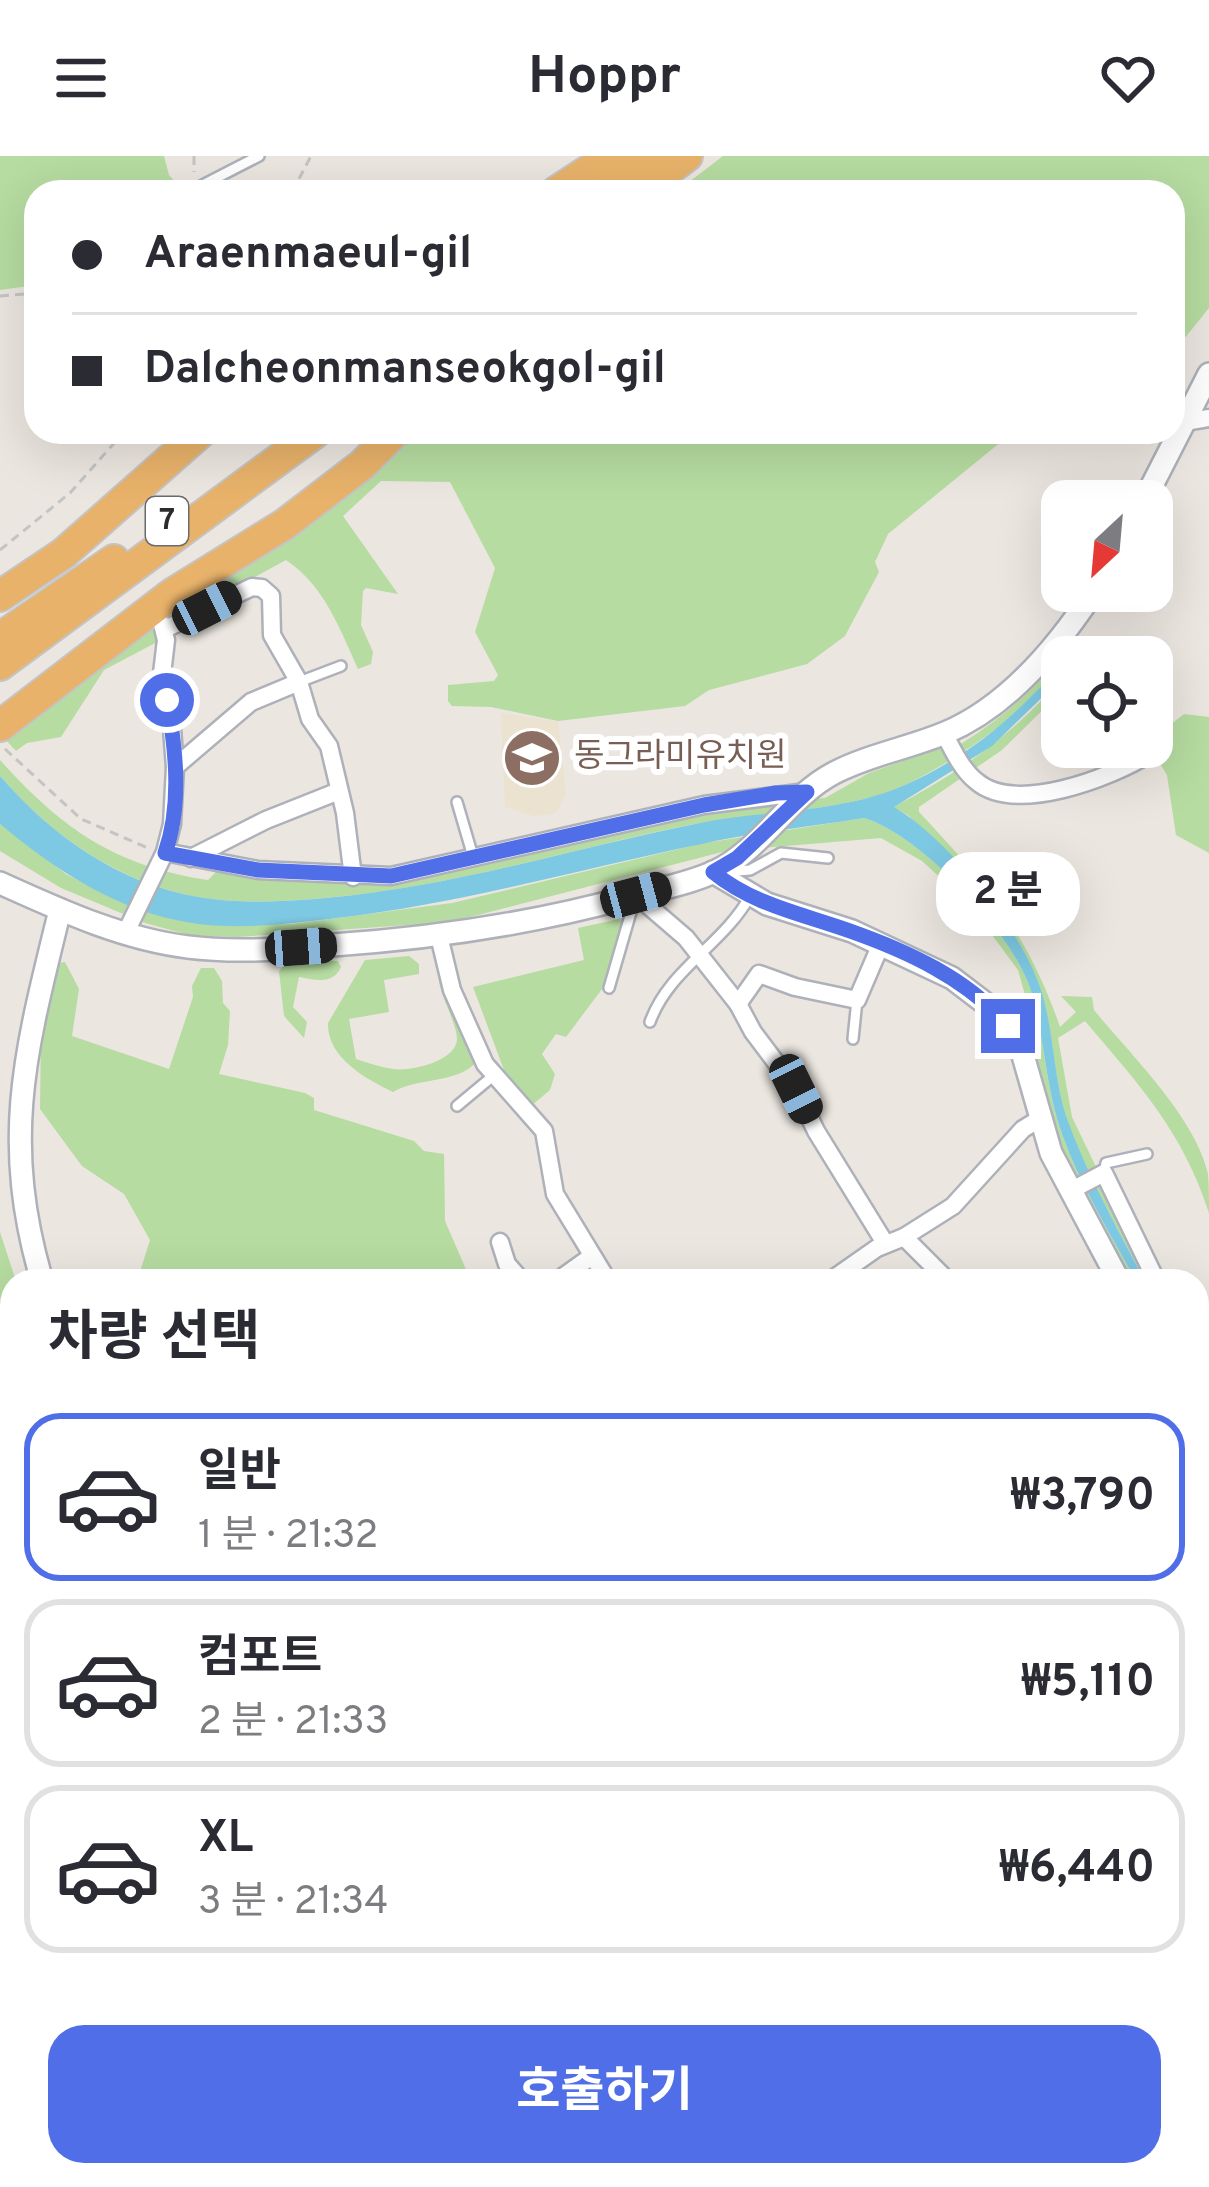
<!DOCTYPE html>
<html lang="ko">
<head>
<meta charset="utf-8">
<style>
  body { margin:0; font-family:Overpass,"Noto Sans KR",sans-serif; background:#f2f2f3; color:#2b2b33; height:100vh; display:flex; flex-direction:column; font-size:45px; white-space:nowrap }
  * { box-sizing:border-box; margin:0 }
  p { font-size:39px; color:#7c7c81 }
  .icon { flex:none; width:66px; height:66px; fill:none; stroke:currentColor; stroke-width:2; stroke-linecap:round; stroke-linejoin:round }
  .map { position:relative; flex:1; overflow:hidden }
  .details { position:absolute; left:0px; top:1113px; width:1209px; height:918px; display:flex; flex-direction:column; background:#fff; border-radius:36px 36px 0 0; box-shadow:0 12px 48px #0002 }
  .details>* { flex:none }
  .guide { position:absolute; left:24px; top:24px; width:1161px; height:264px; border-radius:36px; box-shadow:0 12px 48px #0002; display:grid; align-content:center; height:264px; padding:0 48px; background:#fff }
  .needle { width:78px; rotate:206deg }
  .buttons { position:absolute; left:1041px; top:324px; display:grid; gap:24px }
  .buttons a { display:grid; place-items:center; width:132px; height:132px; border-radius:24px; background:#fff; box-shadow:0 12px 48px #0002; font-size:60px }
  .end { position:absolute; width:54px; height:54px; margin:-27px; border:15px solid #506ee7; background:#fff; box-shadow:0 0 0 6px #fff }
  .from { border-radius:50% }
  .bubble { position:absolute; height:84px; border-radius:36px; background:#fff; box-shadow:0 12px 48px #0002; font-size:39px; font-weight:700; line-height:84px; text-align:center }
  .car { position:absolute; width:36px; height:72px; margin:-36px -18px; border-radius:15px; box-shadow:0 0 9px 3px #0007; background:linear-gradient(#222 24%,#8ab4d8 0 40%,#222 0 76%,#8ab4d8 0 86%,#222 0) }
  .guide b { display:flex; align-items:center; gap:42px; height:114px; font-size:45px }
  .guide b+b { border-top:3px solid #e1e1e2 }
  .guide i { width:30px; height:30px; background:#2b2b33 }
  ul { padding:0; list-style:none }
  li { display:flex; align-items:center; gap:36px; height:168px; margin:0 24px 18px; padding:0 24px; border:6px solid #e1e1e2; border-radius:36px }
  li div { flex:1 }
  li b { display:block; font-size:45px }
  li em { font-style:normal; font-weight:700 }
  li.on { border-color:#506ee7 }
  li>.icon { width:108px; height:108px; stroke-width:1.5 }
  h2 { padding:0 48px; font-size:54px; line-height:144px }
  .button { display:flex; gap:24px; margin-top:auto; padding:24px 48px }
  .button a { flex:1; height:138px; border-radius:36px; background:#506ee7; color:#fff; font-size:48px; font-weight:700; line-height:138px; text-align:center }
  header { display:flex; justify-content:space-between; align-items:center; height:156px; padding:0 48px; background:#fff; font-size:54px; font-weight:700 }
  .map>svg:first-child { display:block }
  .industrial { fill:#e0dee4 }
  .education { fill:#ebe2d0 }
  .green { fill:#b6dca1 }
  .water { fill:#7dc8e2 }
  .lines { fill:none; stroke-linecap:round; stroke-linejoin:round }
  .service-casing { stroke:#afb1ba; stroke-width:14 }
  .minor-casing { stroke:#afb1ba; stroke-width:21 }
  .tertiary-casing { stroke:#afb1ba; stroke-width:26 }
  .trunk-casing { stroke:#c4c4c4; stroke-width:34 }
  .path { stroke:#c4c4c4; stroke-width:3; stroke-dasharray:9 6; stroke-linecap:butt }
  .service { stroke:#fff; stroke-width:9 }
  .minor { stroke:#fff; stroke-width:16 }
  .tertiary { stroke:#fff; stroke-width:21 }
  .trunk { stroke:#e8b26a; stroke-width:30 }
  .route { stroke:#506ee7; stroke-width:15 }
  .labels { text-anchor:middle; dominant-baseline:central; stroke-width:12; stroke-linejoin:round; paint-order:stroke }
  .shield { fill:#fff; stroke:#6b6b6b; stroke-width:3 }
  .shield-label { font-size:30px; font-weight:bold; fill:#2b2b2b }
  .education-label { font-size:33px; fill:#785e54; stroke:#fff; text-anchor:start }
</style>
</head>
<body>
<header><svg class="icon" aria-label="menu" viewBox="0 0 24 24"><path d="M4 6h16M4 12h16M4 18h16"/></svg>Hoppr<svg class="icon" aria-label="heart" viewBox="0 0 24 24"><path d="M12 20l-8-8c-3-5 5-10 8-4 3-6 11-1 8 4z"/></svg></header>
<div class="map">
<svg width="1209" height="2031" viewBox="0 0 1209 2031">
  <rect width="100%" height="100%" fill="#ebe6df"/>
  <polygon class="industrial" points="12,1266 12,1934 0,1966 0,1267"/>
  <polygon class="education" points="501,557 558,566 566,638 555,658 533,660 505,651"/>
  <g class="green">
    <polygon points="0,0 164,0 169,19 180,31 177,36 36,36 36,129 0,134"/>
    <polygon points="723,0 1209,0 1209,152 1184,183 1173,184 1173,36 676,36"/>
    <path d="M 409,276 L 1013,276 L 888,378 L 875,406 L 879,416 L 845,480 L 807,508 L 709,534 L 685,550 L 558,565 L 491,551 L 452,550 L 448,545 L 448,529 L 494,525 L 498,519 L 475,476 L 495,412 L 450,326 L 381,325 L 343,360 L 398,438 L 366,432 L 363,435 L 361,469 L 373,496 L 371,508 L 358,513 C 340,473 324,429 286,404 L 183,460 L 165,458 L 154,464 L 159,485 L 104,514 L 61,581 L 27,587 L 16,595 L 5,583 L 114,486 L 174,446 L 274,389 Z"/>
    <path d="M 1062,501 C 1048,547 932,621 886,637 C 823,657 753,657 689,669 C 566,694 449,732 324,742 C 283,746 238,748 197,741 C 118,726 52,680 0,620 L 0,604 C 62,673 115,710 208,724 L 218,714 L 403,723 L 511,702 L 653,667 L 775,644 L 825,642 L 869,617 L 942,591 L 949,595 C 993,569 1028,540 1062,501 Z"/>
    <path d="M 1062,522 L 1062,535 L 1002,594 L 919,651 L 919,656 C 985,726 1028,778 1060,871 L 1076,856 L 1061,840 L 1092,841 L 1094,854 C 1130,898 1196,962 1208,1018 C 1209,1031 1209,1044 1209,1057 C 1182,974 1140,930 1085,865 L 1058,882 L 1072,961 L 1151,1125 L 1145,1125 L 1139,1113 C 1112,1063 1080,1009 1064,954 C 1051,907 1053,855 1031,811 C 1004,754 950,707 909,660 L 893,651 C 957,619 1015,577 1062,522 Z"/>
    <polygon points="1184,558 1209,561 1209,697 1176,679 1167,619 1150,591 1155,581"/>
    <path d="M 864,662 C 921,679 1014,778 1031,835 C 1045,882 1045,932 1062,978 C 1080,1029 1110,1077 1136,1125 L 1130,1125 L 1065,1003 L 1036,900 L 1019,868 L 1029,853 L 1018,814 L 969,748 L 922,705 L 881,682 L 726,695 L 451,766 L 238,781 L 189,779 L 145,767 L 61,732 L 0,695 L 0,668 L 66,718 L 109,740 L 241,769 L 291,768 L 452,747 L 704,687 Z"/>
    <polygon points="619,763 623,767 605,829 566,881 556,878 542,898 555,918 550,934 531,950 504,914 473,831 584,804 578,772"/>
    <path d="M 409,800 L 419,808 L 419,818 L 384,824 L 389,856 L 349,863 L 356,903 C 368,907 380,911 393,913 C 410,916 457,905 457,883 C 457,868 440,840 438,819 L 442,815 L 477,905 C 459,928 418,921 393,936 C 366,923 327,902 328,867 L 365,804 Z"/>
    <path d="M 324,805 L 338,805 L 341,811 C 333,829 316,824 299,821 L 293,851 L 307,866 L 304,882 L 284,860 L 279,815 L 284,809 Z"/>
    <polygon points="65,806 79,833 72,880 169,913 193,841 192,830 201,812 214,812 222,825 223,847 230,855 228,889 219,918 305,937 314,942 314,954 414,985 424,995 444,998 445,1065 471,1125 137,1125 150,1084 124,1038 82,1010 40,953 41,876 59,807"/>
    <polygon points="0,1076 16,1125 12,1125 12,1222 0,1224"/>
    <polygon points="1197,1485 1209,1495 1209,2031 752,2031 749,2019 1197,2019"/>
    <polygon points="101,2019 252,2019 251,2031 96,2031"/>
  </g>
  <path class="water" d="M 1062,507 L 1062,522 L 992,590 L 894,651 C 948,683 1022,774 1041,834 C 1054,875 1053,919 1066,960 C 1086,1017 1117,1072 1145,1125 L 1136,1125 C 1110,1077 1080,1029 1062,978 C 1045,931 1045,882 1031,835 C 1014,778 921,679 864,662 C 810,671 755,676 702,688 C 579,713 461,748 337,762 C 289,768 239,774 192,767 C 119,756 55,714 0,668 L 0,620 C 52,680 118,727 198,741 C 239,748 284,746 325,742 C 453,731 574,692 700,667 C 767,654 842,657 905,629 C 968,601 1019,558 1062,507 Z"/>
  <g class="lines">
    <defs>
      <g id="service">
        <polyline points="189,36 259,0"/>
        <polyline points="299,526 341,510"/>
        <polyline points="457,646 474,704"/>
        <polyline points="725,716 750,714 781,697 828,702"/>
        <polyline points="609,832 636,739"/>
        <path d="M 650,866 C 669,813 724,788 750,740"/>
        <polyline points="853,883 857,844"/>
        <polyline points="457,950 493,920"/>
        <polyline points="1104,1017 1106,1007 1147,998"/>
        <polyline points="1208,1311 1209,1310"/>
        <polyline points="1198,1382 1209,1374"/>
        <polyline points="465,2031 466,2019"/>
      </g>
      <g id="minor">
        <polyline points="1185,266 1209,262"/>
        <polyline points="165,473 252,431 262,432 271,440 272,479 299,526 310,563 329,590 345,657 353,721"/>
        <path d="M 944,577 C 952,593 962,614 976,625 C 1015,659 1110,622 1149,598"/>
        <polyline points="175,611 251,546 299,526"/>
        <polyline points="165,696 258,714 391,720 704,649 807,636"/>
        <polyline points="191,702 266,664 339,635"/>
        <polyline points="636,739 686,782 738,848 753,876 796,933 816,975 885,1087"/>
        <polyline points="126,776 165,696 172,668 175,611 172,573 161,526 166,484 162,468"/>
        <polyline points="439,780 452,834 485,908 544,975 555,1038 608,1125"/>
        <polyline points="738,848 759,818 795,831 857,844 881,788"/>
        <polyline points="1070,1035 1104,1017 1155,1122"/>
        <polyline points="904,1081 948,1125"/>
        <polyline points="500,1086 507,1108 522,1125"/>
        <polyline points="557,1125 592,1100"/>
        <polyline points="830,1125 877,1092 904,1081 953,1050 1023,973 1041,962"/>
        <polyline points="1197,1360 1209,1362"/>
        <polyline points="359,2031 360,2019"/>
      </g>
      <g id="tertiary">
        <polyline points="1144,345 1209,218"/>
        <polyline points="713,716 767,748 852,775 952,822 994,854 1020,889 1051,997 1119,1125"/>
        <path d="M 0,727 C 60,754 122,783 188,791 C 237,797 285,793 333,789 C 434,782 531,768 629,741 C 657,733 689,728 716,715 C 762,693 788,641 834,617 C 868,599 909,592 945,577 C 1007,551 1058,490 1094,435"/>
        <path d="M 42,1125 C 0,982 26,893 60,754"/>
        <polyline points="1197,1238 1209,1248"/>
        <polyline points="0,1249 12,1248"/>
        <polyline points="0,1919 12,1886"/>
      </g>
      <g id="trunk">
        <polyline points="556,36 611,0"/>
        <polyline points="600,36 649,0"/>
        <polyline points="639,36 687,0"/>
        <polyline points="0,440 64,397 201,276"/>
        <polyline points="0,482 114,404"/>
        <polyline points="0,509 316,276"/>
        <polyline points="0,570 172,438 285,368 362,309 395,276"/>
      </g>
    </defs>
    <use href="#service" class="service-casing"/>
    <use href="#minor" class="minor-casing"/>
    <use href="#tertiary" class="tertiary-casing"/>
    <use href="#trunk" class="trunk-casing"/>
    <g class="path">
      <polyline points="194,0 194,16"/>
      <polyline points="292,36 311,0"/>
      <polyline points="0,140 36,137"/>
      <polyline points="0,394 70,337 124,276"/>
      <polyline points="5,593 81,663 148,692"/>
    </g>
    <use href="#service" class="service"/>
    <use href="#minor" class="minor"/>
    <use href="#tertiary" class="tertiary"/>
    <use href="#trunk" class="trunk"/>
  </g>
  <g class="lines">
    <path class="route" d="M 167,544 C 176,593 182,649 165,697 L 258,714 L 391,720 L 704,649 L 776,637 L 807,636 L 737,702 L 713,716 C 753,749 803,758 850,775 C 907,795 968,823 1008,870"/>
  </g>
  <defs>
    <symbol id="school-disc" viewBox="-11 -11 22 22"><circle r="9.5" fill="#8d6e63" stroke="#fff"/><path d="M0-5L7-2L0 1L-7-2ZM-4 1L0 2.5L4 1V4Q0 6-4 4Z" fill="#fff"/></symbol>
  </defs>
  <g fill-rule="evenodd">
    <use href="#school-disc" x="499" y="569" width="66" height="66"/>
  </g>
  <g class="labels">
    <rect class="shield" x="146" y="341" width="42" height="48" rx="9"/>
    <g class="shield-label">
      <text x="167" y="365">7</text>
    </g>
    <g class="education-label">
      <text x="574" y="602">동그라미유치원</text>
    </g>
  </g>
</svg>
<div class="buttons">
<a><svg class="needle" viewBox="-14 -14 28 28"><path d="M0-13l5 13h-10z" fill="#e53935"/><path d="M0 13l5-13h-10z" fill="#7c7c81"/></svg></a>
<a><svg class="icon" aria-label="locate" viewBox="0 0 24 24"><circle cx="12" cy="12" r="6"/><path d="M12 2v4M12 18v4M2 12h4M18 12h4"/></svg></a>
</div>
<i class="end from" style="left:167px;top:544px"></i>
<i class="end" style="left:1008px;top:870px"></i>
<div class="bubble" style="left:936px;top:696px;width:144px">2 분</div>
<i class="car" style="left:207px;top:452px;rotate:63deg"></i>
<i class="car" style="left:636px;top:739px;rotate:75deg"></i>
<i class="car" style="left:301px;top:791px;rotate:86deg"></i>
<i class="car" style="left:796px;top:933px;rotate:154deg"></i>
<div class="guide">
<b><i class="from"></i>Araenmaeul-gil</b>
<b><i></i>Dalcheonmanseokgol-gil</b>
</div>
<section class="details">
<h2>차량 선택</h2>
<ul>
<li class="on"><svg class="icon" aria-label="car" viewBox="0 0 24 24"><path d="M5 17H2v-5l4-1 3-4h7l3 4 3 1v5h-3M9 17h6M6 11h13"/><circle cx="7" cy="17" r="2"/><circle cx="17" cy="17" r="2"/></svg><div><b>일반</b><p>1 분 · 21:32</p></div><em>₩3,790</em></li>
<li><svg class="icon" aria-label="car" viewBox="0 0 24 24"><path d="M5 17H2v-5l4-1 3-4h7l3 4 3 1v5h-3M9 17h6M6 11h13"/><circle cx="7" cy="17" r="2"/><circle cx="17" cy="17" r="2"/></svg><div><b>컴포트</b><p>2 분 · 21:33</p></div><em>₩5,110</em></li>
<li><svg class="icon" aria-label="car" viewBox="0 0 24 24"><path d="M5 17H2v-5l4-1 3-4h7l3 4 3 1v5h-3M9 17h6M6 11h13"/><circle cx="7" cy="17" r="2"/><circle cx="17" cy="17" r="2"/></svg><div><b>XL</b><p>3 분 · 21:34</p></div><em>₩6,440</em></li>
</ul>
<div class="button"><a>호출하기</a></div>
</section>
</div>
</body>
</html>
